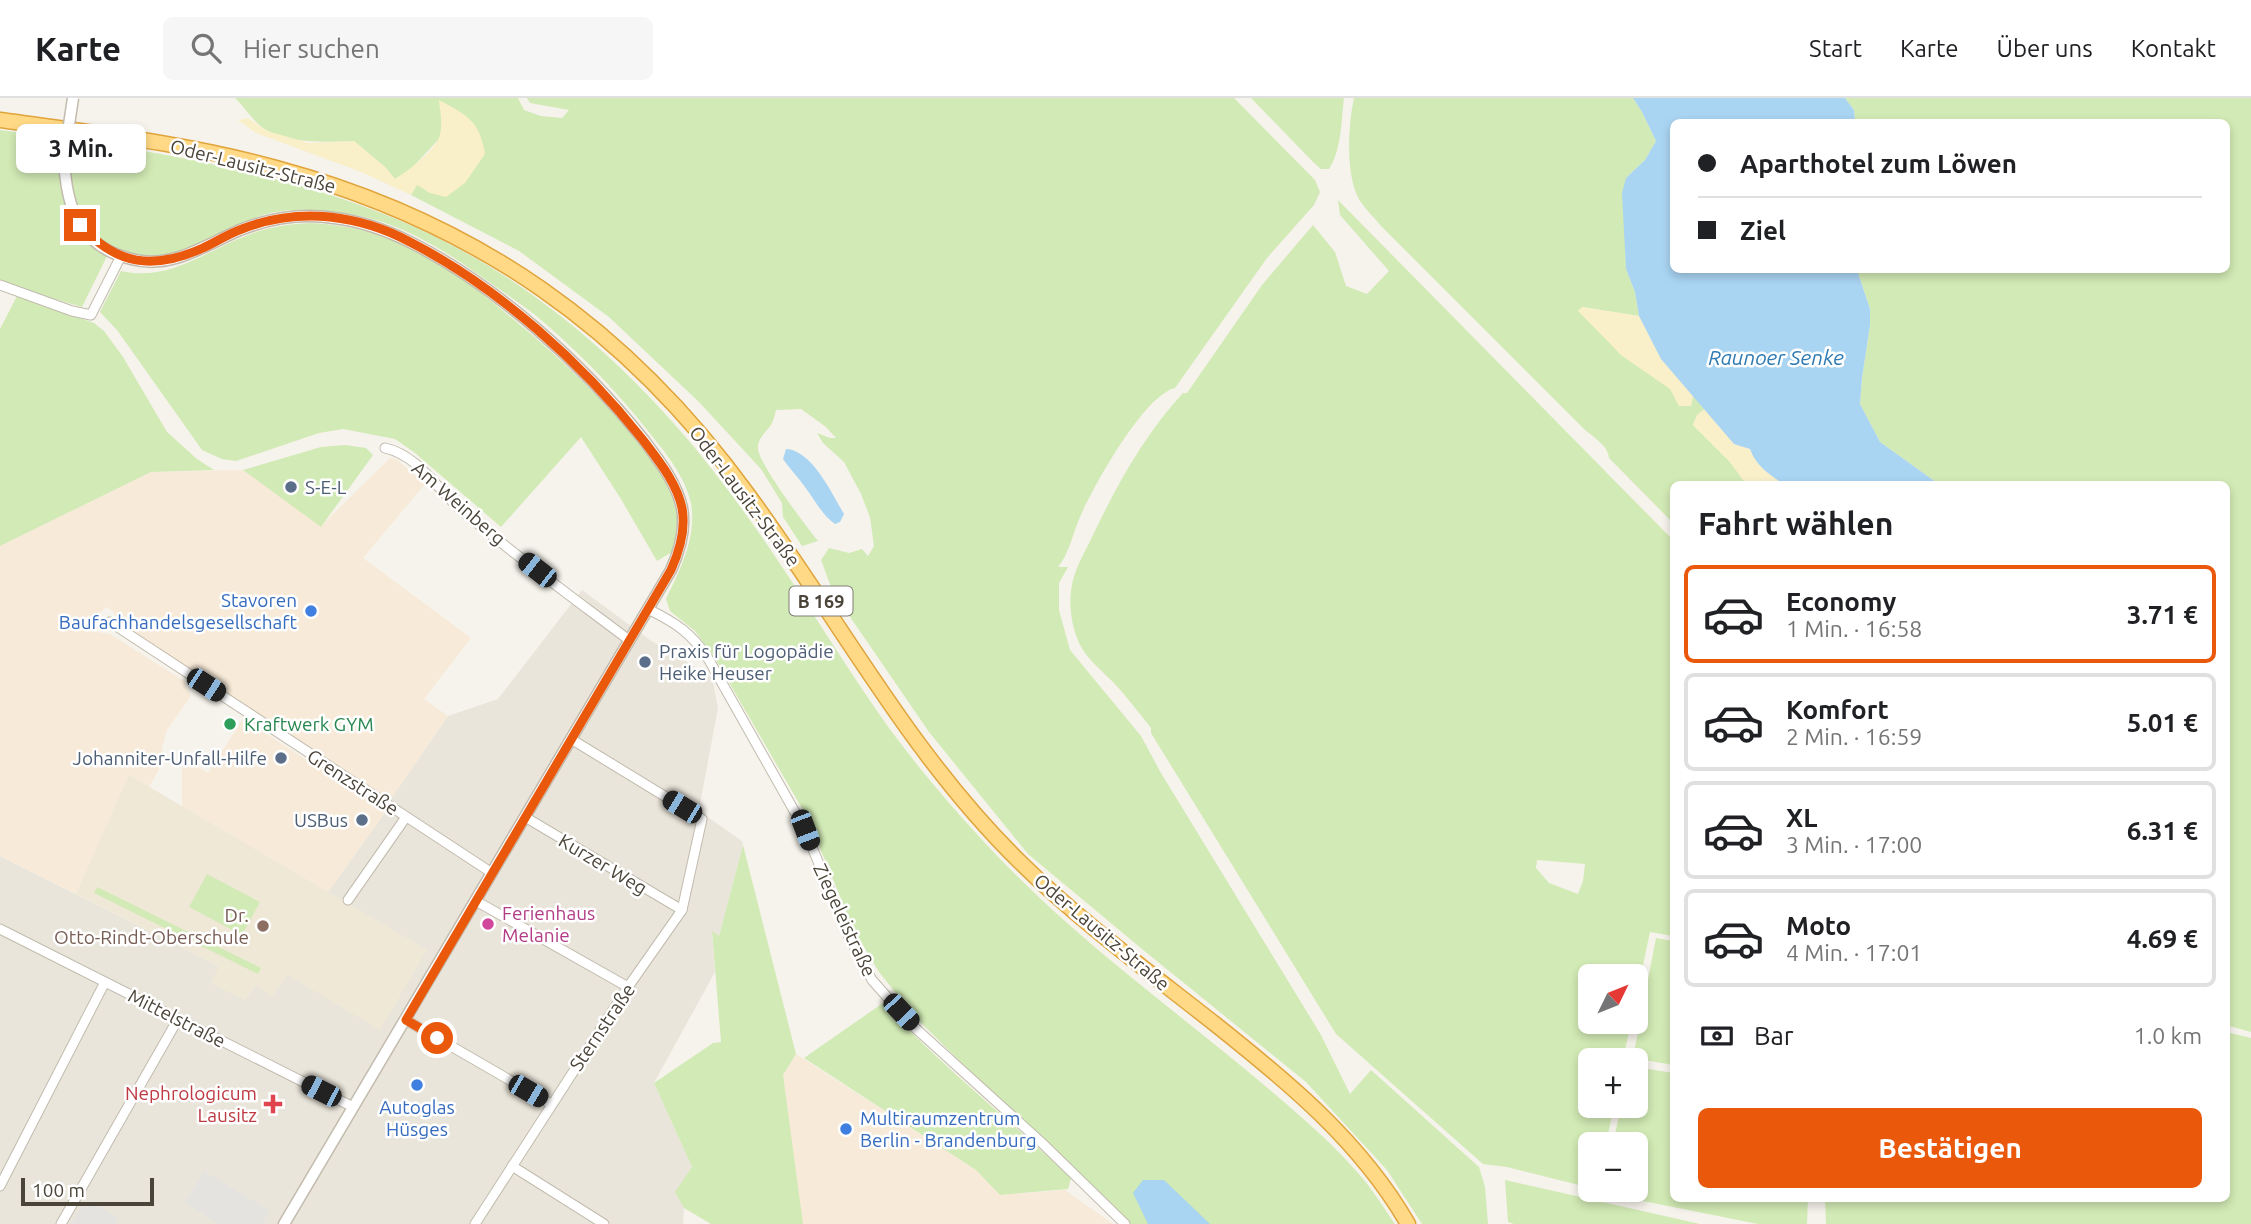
<!DOCTYPE html>
<html lang="de">
<head>
<meta charset="utf-8">
<style>
  body { margin:0; font-family:Ubuntu,sans-serif; background:#f6f6f6; color:#202124; height:100vh; display:flex; flex-direction:column; font-size:26px; white-space:nowrap }
  * { box-sizing:border-box; margin:0 }
  p { font-size:23px; color:#757577 }
  .icon { flex:none; width:38px; height:38px; fill:none; stroke:currentColor; stroke-width:2; stroke-linecap:round; stroke-linejoin:round }
  .map { position:relative; flex:1; overflow:hidden }
  .panel { position:absolute; left:1670px; top:383px; width:560px; height:721px; display:flex; flex-direction:column; background:#fff; border-radius:10px; box-shadow:0 4px 10px #0003 }
  .panel>* { flex:none }
  .hud { position:absolute; left:1670px; top:21px; width:560px; height:154px; border-radius:10px; box-shadow:0 4px 10px #0003; display:grid; align-content:center; height:154px; padding:0 28px; background:#fff }
  .needle { width:46px; rotate:47deg }
  .fabs { position:absolute; left:1578px; top:866px; display:grid; gap:14px }
  .fabs a { display:grid; place-items:center; width:70px; height:70px; border-radius:10px; background:#fff; box-shadow:0 4px 10px #0003; font-size:35px }
  .scale { position:absolute; left:21px; bottom:18px; width:133px; box-sizing:border-box; padding-left:7px; border:4px solid #4b4439; border-top:0; font-size:19px; line-height:24px; white-space:nowrap; color:#4b4439; -webkit-text-stroke:5px #fff; paint-order:stroke }
  .end { position:absolute; width:32px; height:32px; margin:-16px; border:9px solid #ea580c; background:#fff; box-shadow:0 0 0 4px #fff }
  .from { border-radius:50% }
  .bubble { position:absolute; height:49px; border-radius:10px; background:#fff; box-shadow:0 4px 10px #0003; font-size:23px; font-weight:600; line-height:49px; text-align:center }
  .car { position:absolute; width:21px; height:42px; margin:-21px -10px; border-radius:9px; box-shadow:0 0 5px 2px #0007; background:linear-gradient(#222 24%,#8ab4d8 0 40%,#222 0 76%,#8ab4d8 0 86%,#222 0) }
  .hud b { display:flex; align-items:center; gap:24px; height:66px; font-size:26px }
  .hud b+b { border-top:2px solid #e0e0e0 }
  .hud i { width:18px; height:18px; background:#202124 }
  ul { padding:0; list-style:none }
  li { display:flex; align-items:center; gap:21px; height:98px; margin:0 14px 10px; padding:0 14px; border:4px solid #e0e0e0; border-radius:10px }
  li div { flex:1 }
  li b { display:block; font-size:26px }
  li em { font-style:normal; font-weight:600 }
  li.current { border-color:#ea580c }
  li>.icon { width:63px; height:63px; stroke-width:1.5 }
  h2 { padding:0 28px; font-size:32px; line-height:84px }
  .pay { display:flex; align-items:center; gap:18px; height:77px; padding:0 28px; font-size:26px }
  .pay p { margin-inline-start:auto }
  .action { display:flex; gap:14px; margin-top:auto; padding:14px 28px }
  .action a { flex:1; height:80px; border-radius:10px; background:#ea580c; color:#fff; font-size:28px; font-weight:600; line-height:80px; text-align:center }
  header { display:flex; align-items:center; gap:42px; box-sizing:border-box; height:98px; padding:0 35px; background:#fff; border-bottom:2px solid #e0e0e0 }
  header strong { font-size:33px }
  nav { display:flex; gap:38px; margin-inline-start:auto; font-size:24px }
  .search { width:490px; height:63px; background:#f6f6f6; display:flex; align-items:center; gap:18px; box-sizing:border-box; padding:0 24px; border-radius:10px; color:#757577; font-size:26px }
  .map>svg:first-child { display:block }
  .residential { fill:#eae5da }
  .commercial { fill:#f7ead8 }
  .education { fill:#efe8d6 }
  .green { fill:#d2eab5; fill-rule:evenodd }
  .sand { fill:#f9efc9 }
  .parking { fill:#e5e3e0 }
  .water { fill:#a9d4f2 }
  .lines { fill:none; stroke-linecap:round; stroke-linejoin:round }
  .minor-casing { stroke:#c2bbae; stroke-width:11 }
  .tertiary-casing { stroke:#c2bbae; stroke-width:13 }
  .trunk-casing { stroke:#e0a43c; stroke-width:17 }
  .minor { stroke:#fff; stroke-width:9 }
  .tertiary { stroke:#fff; stroke-width:10 }
  .trunk { stroke:#ffd985; stroke-width:14 }
  .tertiary-bridge-casing { stroke:#c2bbae; stroke-width:13; stroke-linecap:butt }
  .tertiary-bridge { stroke:#fff; stroke-width:10 }
  .route { stroke:#ea580c; stroke-width:9 }
  .service-dot { fill:#5c6f8a; stroke:#fff; stroke-width:2.5 }
  .shop-dot { fill:#3f7fe0; stroke:#fff; stroke-width:2.5 }
  .leisure-dot { fill:#2e9e5b; stroke:#fff; stroke-width:2.5 }
  .hotel-dot { fill:#d1479c; stroke:#fff; stroke-width:2.5 }
  .education-dot { fill:#8d6e63; stroke:#fff; stroke-width:2.5 }
  .health-dot { fill:#e0444e; stroke:#fff; stroke-width:2.5 }
  .labels { text-anchor:middle; dominant-baseline:central; stroke-width:5; stroke-linejoin:round; paint-order:stroke }
  .shield { fill:#fff; stroke:#817c74; stroke-width:2 }
  .shield-label { font-size:18px; font-weight:bold; fill:#4b4439 }
  .street-label { font-size:19px; fill:#4b4439; stroke:#fff }
  .service-label { font-size:19px; fill:#4e5e75; stroke:#fff; text-anchor:start }
  .shop-label { font-size:19px; fill:#366cbe; stroke:#fff; text-anchor:end }
  .leisure-label { font-size:19px; fill:#27864d; stroke:#fff; text-anchor:start }
  .hotel-label { font-size:19px; fill:#b23c85; stroke:#fff; text-anchor:start }
  .education-label { font-size:19px; fill:#785e54; stroke:#fff; text-anchor:end }
  .health-label { font-size:19px; fill:#be3a42; stroke:#fff; text-anchor:end }
  .water-label { font-size:21px; font-style:italic; fill:#2e7ab2; stroke:#fff }
</style>
</head>
<body>
<header>
<strong>Karte</strong>
<div class="search"><svg class="icon" aria-label="search" viewBox="0 0 24 24"><circle cx="10" cy="10" r="6"/><path d="M15 15l6 6"/></svg>Hier suchen</div>
<nav><a>Start</a><a>Karte</a><a>Über uns</a><a>Kontakt</a></nav>
</header>
<div class="map">
<svg width="2251" height="1126" viewBox="0 0 2251 1126">
  <rect width="100%" height="100%" fill="#f6f3ec"/>
  <polygon class="residential" points="582,492 650,542 712,579 718,610 699,711 709,720 742,743 743,747 719,838 712,834 715,874 654,985 692,1069 676,1094 684,1110 683,1126 0,1126 0,758 219,868 245,902 256,887 288,877 426,852 328,794 386,713 390,702 448,618 498,601"/>
  <g class="commercial">
    <polygon points="390,360 396,361 425,386 363,460 471,540 424,601 448,618 390,702 119,526 113,513 106,509 83,532 110,536 187,585 186,588 191,598 167,632 162,650 162,666 149,689 129,678 76,796 0,758 0,448 151,374 243,372 321,428"/>
    <polygon points="243,621 386,713 328,794 182,708 182,659 208,675"/>
    <polygon points="796,956 976,1072 1000,1097 1065,1092 1113,1126 782,1126 783,977"/>
  </g>
  <polygon class="education" points="129,677 427,852 380,932 288,877 272,898 256,887 245,902 211,885 219,868 76,796"/>
  <g class="green">
    <path d="M 235,0 L 518,0 L 524,12 L 541,18 L 562,20 L 569,12 L 530,5 L 527,0 L 1234,0 L 1315,82 L 1320,94 L 1314,107 L 1267,160 L 1175,290 C 1144,297 1093,389 1080,419 C 1073,435 1069,456 1058,469 L 1068,469 L 1059,485 L 1059,512 L 1070,552 L 1141,638 L 1161,675 L 1321,937 L 1350,996 L 1371,972 L 1479,1069 L 1485,1089 L 1488,1126 L 1422,1126 L 1387,1072 L 1306,984 L 1142,851 L 1028,756 L 929,634 L 833,494 L 821,462 L 829,450 L 849,455 L 862,451 L 868,458 L 874,448 L 870,419 L 861,396 L 844,364 L 823,345 L 817,335 L 830,340 L 836,340 L 826,329 L 801,311 L 776,312 C 775,317 773,323 771,327 C 766,334 757,341 758,351 C 760,368 806,428 818,443 L 802,448 L 783,419 L 782,405 L 761,371 L 699,304 L 609,219 L 519,153 L 411,97 L 417,86 L 430,95 L 441,22 L 438,42 L 410,72 L 395,81 L 385,69 L 354,43 C 327,44 291,46 266,32 C 253,24 246,10 235,0 Z"/>
    <path d="M 1251,0 L 1344,0 C 1341,23 1342,51 1329,71 L 1321,71 L 1313,64 Z"/>
    <path d="M 1354,0 L 1633,0 L 1642,14 L 1656,43 L 1645,62 L 1626,80 L 1625,146 L 1626,171 L 1635,194 L 1639,218 L 1582,209 L 1621,257 L 1671,291 L 1679,308 L 1691,308 L 1693,297 L 1705,311 L 1697,317 L 1693,327 L 1730,364 L 1747,387 L 1673,387 L 1673,425 L 1609,360 C 1608,347 1593,339 1584,331 L 1381,128 C 1375,120 1366,112 1360,103 C 1345,78 1348,28 1354,0 Z"/>
    <polygon points="1845,0 2251,0 2251,934 2226,927 2226,387 1940,387 1880,344 1860,306 1862,280 1870,227 1870,211 1857,172 2226,172 2226,24 1855,24 1854,12"/>
    <path d="M 0,32 C 134,50 270,69 396,121 C 537,179 651,285 739,407 C 792,479 837,557 889,630 C 925,679 966,726 1009,770 C 1093,856 1193,925 1284,1004 C 1309,1026 1335,1048 1357,1074 C 1371,1089 1383,1109 1395,1126 L 1125,1126 L 914,918 L 879,874 L 854,832 L 807,719 L 716,562 L 695,533 L 670,513 L 666,501 C 680,472 697,439 691,405 C 685,378 665,354 648,333 C 615,291 575,250 534,216 C 517,203 499,191 482,179 C 444,152 401,125 355,117 C 329,113 302,109 276,114 C 228,122 182,170 131,156 C 124,154 118,150 112,148 L 82,209 L 0,185 Z"/>
    <path d="M 1338,102 L 1673,442 L 1673,838 L 1650,834 L 1636,900 L 1636,878 L 1591,878 L 1591,924 L 1631,924 L 1623,962 L 1591,962 L 1591,1008 L 1614,1008 L 1606,1046 L 1591,1046 L 1591,1090 L 1507,1069 L 1483,1066 L 1336,936 L 1151,635 L 1151,630 C 1139,615 1127,599 1114,585 C 1101,572 1087,561 1079,545 C 1072,529 1069,510 1071,493 C 1073,473 1084,456 1092,439 C 1117,387 1144,337 1183,295 L 1187,295 L 1262,187 L 1313,127 L 1335,154 L 1346,188 L 1367,196 L 1389,173 L 1340,117 ZM 1537,762 L 1585,766 L 1583,783 L 1578,796 L 1549,785 L 1536,770 Z"/>
    <path d="M 311,125 C 348,127 385,135 418,153 C 452,171 483,196 513,221 C 556,257 590,288 627,331 C 646,355 669,381 676,412 C 679,426 676,440 672,454 L 657,463 L 621,401 L 581,339 L 501,429 L 415,355 L 395,341 L 343,331 L 319,335 L 236,363 L 222,361 L 202,352 L 117,232 L 100,214 L 121,173 C 169,184 206,153 248,137 C 269,129 289,126 311,125 Z"/>
    <polygon points="17,198 94,225 104,233 123,259 167,334 197,361 214,372 151,374 0,448 0,231"/>
    <polygon points="345,347 366,350 373,357 321,429 243,372 321,349"/>
    <polygon points="743,747 796,956 783,977 803,1126 711,1126 684,1110 675,1094 692,1069 654,985 713,945 721,944 712,833 719,838"/>
    <polygon points="207,776 260,804 242,837 189,809"/>
    <polygon points="97,789 261,870 258,876 94,795"/>
    <polygon points="1656,840 1673,843 1673,967 1633,960"/>
    <path d="M 883,905 C 941,968 1009,1021 1071,1080 L 1068,1091 L 1000,1097 L 976,1072 L 804,960 Z"/>
    <polygon points="2226,934 2251,940 2251,1126 1826,1126 1825,1101 2226,1101"/>
    <polygon points="1636,969 1673,975 1673,1101 1808,1101 1807,1126 1758,1126 1603,1095 1604,1092 1636,1092 1636,1046 1613,1046 1621,1008 1636,1008"/>
    <polygon points="1505,1082 1700,1126 1514,1126 1508,1124"/>
  </g>
  <g class="sand">
    <path d="M 439,2 C 467,17 480,23 485,56 L 465,85 L 446,99 L 430,95 L 417,87 L 411,97 L 361,74 L 256,35 L 238,22 L 248,20 L 267,33 L 309,45 L 354,43 L 385,69 L 395,81 C 407,74 432,54 438,42 C 444,30 440,14 439,2 Z"/>
    <polygon points="1582,209 1639,218 1661,261 1693,297 1691,308 1679,308 1670,291 1621,257 1578,213"/>
    <path d="M 1705,311 L 1734,346 L 1750,351 C 1756,368 1770,377 1785,387 L 1747,387 L 1730,364 L 1693,327 L 1697,317 Z"/>
  </g>
  <g class="parking">
    <polygon points="204,1073 270,1113 262,1126 219,1126 185,1105"/>
    <polygon points="91,1104 118,1120 116,1126 71,1126 82,1107 87,1110"/>
  </g>
  <g class="water">
    <path d="M 1633,0 L 1845,0 L 1854,12 L 1855,24 L 1673,24 L 1673,172 L 1857,172 L 1870,211 L 1870,227 L 1862,280 L 1860,306 L 1880,344 L 1940,387 L 1785,387 C 1770,377 1756,368 1750,351 L 1734,346 L 1661,261 L 1639,218 L 1635,194 L 1626,171 L 1622,95 L 1626,80 L 1645,62 L 1656,43 L 1642,14 Z"/>
    <path d="M 786,351 C 812,352 832,396 844,416 L 840,424 L 835,426 C 822,417 815,402 805,389 C 798,379 790,371 783,361 Z"/>
    <polygon points="1143,1082 1164,1082 1210,1126 1148,1126 1133,1095"/>
  </g>
  <g class="lines">
    <defs>
      <g id="minor">
        <polyline points="0,187 72,213 91,217 121,158"/>
        <path d="M 385,350 C 417,357 436,389 459,410 C 514,457 572,499 629,542"/>
        <path d="M 648,511 C 676,525 692,535 709,562 L 805,732 L 849,839 L 872,882 L 913,928 L 1042,1045 L 1125,1126"/>
        <polyline points="110,524 492,775"/>
        <polyline points="525,719 682,812"/>
        <polyline points="348,802 406,719"/>
        <polyline points="476,803 628,889"/>
        <polyline points="0,831 353,1009"/>
        <polyline points="406,922 551,1006"/>
        <polyline points="512,1068 604,1126"/>
        <polyline points="0,1088 105,884"/>
        <polyline points="61,1126 178,921"/>
        <polyline points="475,1126 628,889 682,812 702,721 571,641"/>
      </g>
      <path id="tertiary" d="M 64,60 C 66,108 78,148 131,161 C 171,172 205,147 240,132 C 270,120 303,115 334,120 C 360,123 386,132 410,144 C 496,187 583,266 643,341 C 658,361 677,385 682,410 C 686,431 680,452 671,472 L 284,1126"/>
      <path id="trunk" d="M 0,22 C 93,35 186,45 276,70 C 476,124 627,230 749,398 C 839,521 911,658 1021,765 C 1081,824 1149,874 1215,926 C 1288,984 1361,1044 1408,1126"/>
    </defs>
    <use href="#minor" class="minor-casing"/>
    <use href="#tertiary" class="tertiary-casing"/>
    <use href="#trunk" class="trunk-casing"/>
    <use href="#minor" class="minor"/>
    <use href="#tertiary" class="tertiary"/>
    <use href="#trunk" class="trunk"/>
    <defs>
      <polyline id="tertiary-bridge" points="64,60 73,0"/>
    </defs>
    <use href="#tertiary-bridge" class="tertiary-bridge-casing"/>
    <use href="#tertiary-bridge" class="tertiary-bridge"/>
  </g>
  <g class="lines">
    <path class="route" d="M 80,127 C 117,168 154,172 203,150 C 216,144 228,136 242,131 C 270,120 300,116 330,119 C 357,122 386,131 410,144 C 498,189 582,265 643,342 C 658,362 677,385 682,410 C 686,431 680,452 671,472 L 406,922 L 437,940"/>
  </g>
  <g class="service-dot">
    <circle cx="291" cy="389" r="7"/>
    <circle cx="645" cy="564" r="7"/>
    <circle cx="281" cy="660" r="7"/>
    <circle cx="362" cy="722" r="7"/>
  </g>
  <g class="shop-dot">
    <circle cx="311" cy="513" r="7"/>
    <circle cx="417" cy="987" r="7"/>
    <circle cx="846" cy="1031" r="7"/>
  </g>
  <circle class="leisure-dot" cx="230" cy="626" r="7"/>
  <circle class="hotel-dot" cx="488" cy="826" r="7"/>
  <circle class="education-dot" cx="263" cy="828" r="7"/>
  <path class="health-dot" d="M269.5 995.5h7v7h7v7h-7v7h-7v-7h-7v-7h7z"/>
  <g class="labels">
    <rect class="shield" x="789.5" y="488.5" width="63" height="29" rx="5"/>
    <g class="shield-label">
      <text x="821" y="503">B 169</text>
    </g>
    <g class="street-label">
      <text transform="translate(253 68) rotate(14)">Oder-Lausitz-Straße</text>
      <text transform="translate(745 398) rotate(53)">Oder-Lausitz-Straße</text>
      <text transform="translate(459 405) rotate(41)">Am Weinberg</text>
      <text transform="translate(353 684) rotate(33)">Grenzstraße</text>
      <text transform="translate(603 766) rotate(31)">Kurzer Weg</text>
      <text transform="translate(845 822) rotate(65)">Ziegeleistraße</text>
      <text transform="translate(1102 834) rotate(40)">Oder-Lausitz-Straße</text>
      <text transform="translate(177 920) rotate(27)">Mittelstraße</text>
      <text transform="translate(602 929) rotate(-56)">Sternstraße</text>
    </g>
    <g class="service-label">
      <text x="305" y="389">S-E-L</text>
      <text x="659" y="553">Praxis für Logopädie<tspan x="659" dy="22">Heike Heuser</tspan></text>
      <text x="267" y="660" text-anchor="end">Johanniter-Unfall-Hilfe</text>
      <text x="348" y="722" text-anchor="end">USBus</text>
    </g>
    <g class="shop-label">
      <text x="297" y="502">Stavoren<tspan x="297" dy="22">Baufachhandelsgesellschaft</tspan></text>
      <text x="417" y="1009" text-anchor="middle">Autoglas<tspan x="417" dy="22">Hüsges</tspan></text>
      <text x="860" y="1020" text-anchor="start">Multiraumzentrum<tspan x="860" dy="22">Berlin - Brandenburg</tspan></text>
    </g>
    <g class="leisure-label">
      <text x="244" y="626">Kraftwerk GYM</text>
    </g>
    <g class="hotel-label">
      <text x="502" y="815">Ferienhaus<tspan x="502" dy="22">Melanie</tspan></text>
    </g>
    <g class="education-label">
      <text x="249" y="817">Dr.<tspan x="249" dy="22">Otto-Rindt-Oberschule</tspan></text>
    </g>
    <g class="health-label">
      <text x="257" y="995">Nephrologicum<tspan x="257" dy="22">Lausitz</tspan></text>
    </g>
    <g class="water-label">
      <text x="1776" y="259">Raunoer Senke</text>
    </g>
  </g>
</svg>
<div class="fabs">
<a><svg class="needle" viewBox="-14 -14 28 28"><path d="M0-13l5 13h-10z" fill="#e53935"/><path d="M0 13l5-13h-10z" fill="#757577"/></svg></a>
<a>+</a>
<a>−</a>
</div>
<div class="scale">100 m</div>
<i class="end from" style="left:437px;top:940px"></i>
<i class="end" style="left:80px;top:127px"></i>
<div class="bubble" style="left:16px;top:26px;width:130px">3 Min.</div>
<i class="car" style="left:537px;top:472px;rotate:308deg"></i>
<i class="car" style="left:206px;top:587px;rotate:123deg"></i>
<i class="car" style="left:682px;top:709px;rotate:301deg"></i>
<i class="car" style="left:805px;top:732px;rotate:159deg"></i>
<i class="car" style="left:901px;top:914px;rotate:137deg"></i>
<i class="car" style="left:321px;top:993px;rotate:297deg"></i>
<i class="car" style="left:528px;top:993px;rotate:120deg"></i>
<div class="hud">
<b><i class="from"></i>Aparthotel zum Löwen</b>
<b><i></i>Ziel</b>
</div>
<section class="panel">
<h2>Fahrt wählen</h2>
<ul>
<li class="current"><svg class="icon" aria-label="car" viewBox="0 0 24 24"><path d="M5 17H2v-5l4-1 3-4h7l3 4 3 1v5h-3M9 17h6M6 11h13"/><circle cx="7" cy="17" r="2"/><circle cx="17" cy="17" r="2"/></svg><div><b>Economy</b><p>1 Min. · 16:58</p></div><em>3.71 €</em></li>
<li><svg class="icon" aria-label="car" viewBox="0 0 24 24"><path d="M5 17H2v-5l4-1 3-4h7l3 4 3 1v5h-3M9 17h6M6 11h13"/><circle cx="7" cy="17" r="2"/><circle cx="17" cy="17" r="2"/></svg><div><b>Komfort</b><p>2 Min. · 16:59</p></div><em>5.01 €</em></li>
<li><svg class="icon" aria-label="car" viewBox="0 0 24 24"><path d="M5 17H2v-5l4-1 3-4h7l3 4 3 1v5h-3M9 17h6M6 11h13"/><circle cx="7" cy="17" r="2"/><circle cx="17" cy="17" r="2"/></svg><div><b>XL</b><p>3 Min. · 17:00</p></div><em>6.31 €</em></li>
<li><svg class="icon" aria-label="car" viewBox="0 0 24 24"><path d="M5 17H2v-5l4-1 3-4h7l3 4 3 1v5h-3M9 17h6M6 11h13"/><circle cx="7" cy="17" r="2"/><circle cx="17" cy="17" r="2"/></svg><div><b>Moto</b><p>4 Min. · 17:01</p></div><em>4.69 €</em></li>
</ul>
<div class="pay"><svg class="icon" aria-label="cash" viewBox="0 0 24 24"><path d="M3 7h18v10H3z"/><circle cx="12" cy="12" r="2"/></svg>Bar<p>1.0 km</p></div>
<div class="action"><a>Bestätigen</a></div>
</section>
</div>
</body>
</html>
